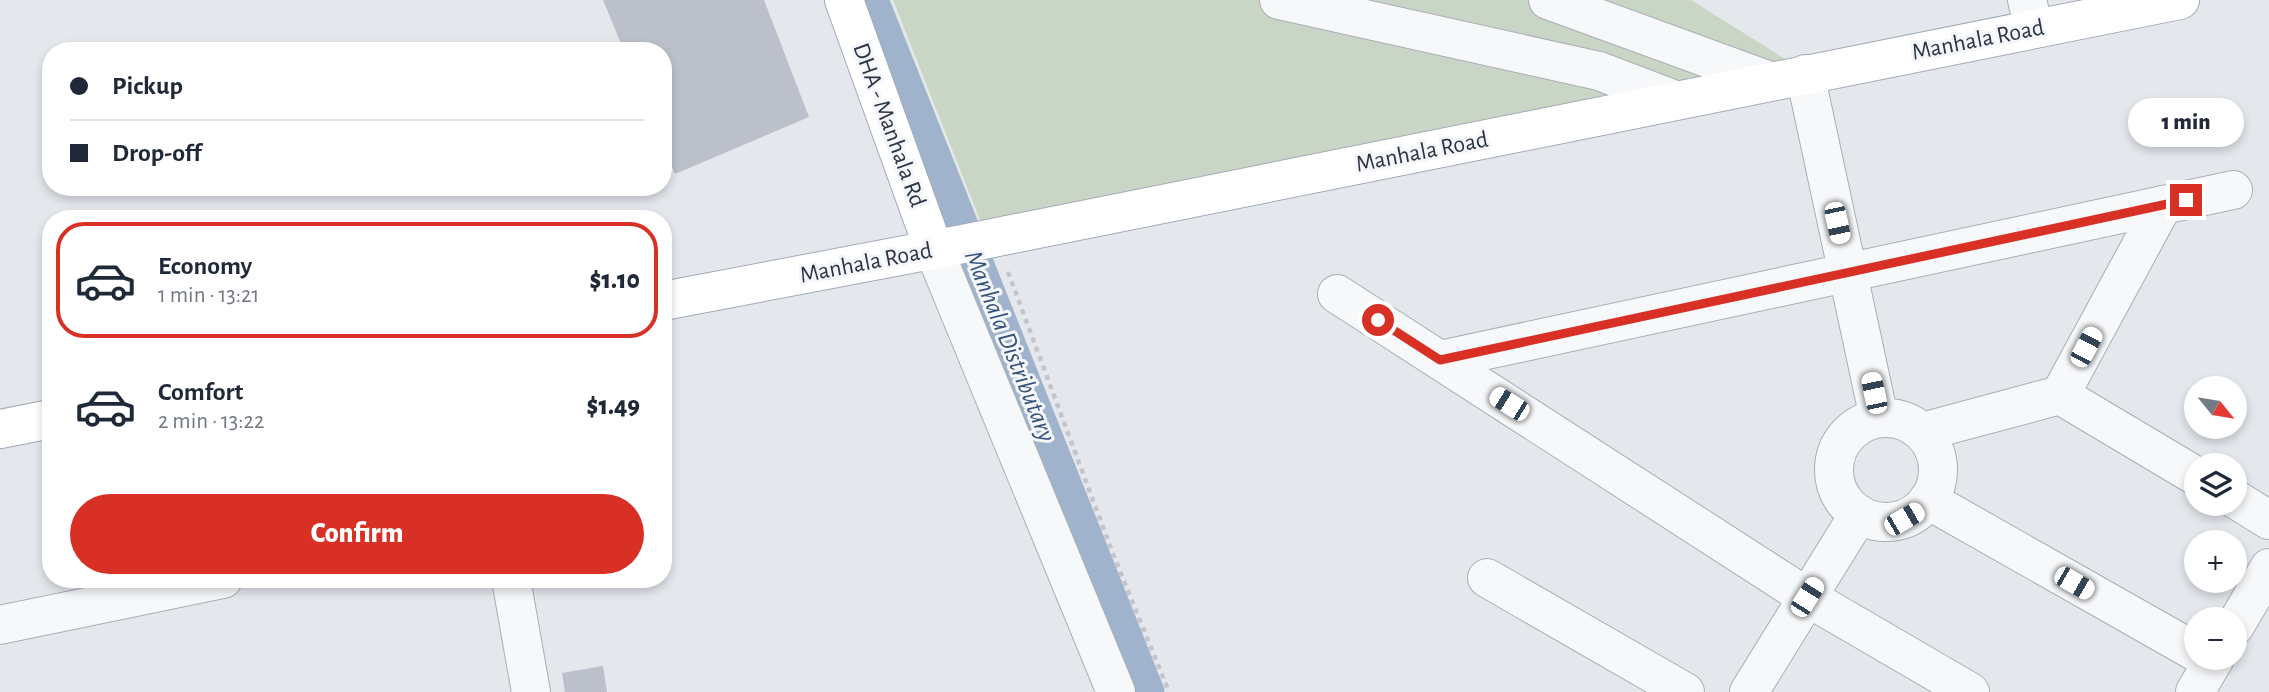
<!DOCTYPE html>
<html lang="en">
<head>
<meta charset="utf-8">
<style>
  body { margin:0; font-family:"Alegreya Sans",sans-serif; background:#f2f2f3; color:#1f2937; height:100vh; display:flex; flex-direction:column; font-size:26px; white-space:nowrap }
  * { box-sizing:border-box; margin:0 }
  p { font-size:23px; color:#747a83 }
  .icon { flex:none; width:38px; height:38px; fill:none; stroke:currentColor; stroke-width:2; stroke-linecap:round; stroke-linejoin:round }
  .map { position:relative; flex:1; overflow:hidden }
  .side { position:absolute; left:42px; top:210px; width:630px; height:378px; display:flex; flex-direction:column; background:#fff; border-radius:28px; box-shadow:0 4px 10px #0003 }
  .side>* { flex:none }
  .banner { position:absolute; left:42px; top:42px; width:630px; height:154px; border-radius:28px; box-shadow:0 4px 10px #0003; display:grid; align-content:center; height:154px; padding:0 28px; background:#fff }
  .needle { width:46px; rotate:120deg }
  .tools { position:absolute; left:2184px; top:376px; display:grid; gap:14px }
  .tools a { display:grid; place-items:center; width:63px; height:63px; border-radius:50%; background:#fff; box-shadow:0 4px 10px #0003; font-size:35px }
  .end { position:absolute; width:32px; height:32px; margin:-16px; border:9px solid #d93025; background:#fff; box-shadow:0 0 0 4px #fff }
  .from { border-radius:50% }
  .bubble { position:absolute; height:49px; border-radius:24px; background:#fff; box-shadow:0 4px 10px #0003; font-size:23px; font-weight:800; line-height:49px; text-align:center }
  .car { position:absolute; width:21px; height:42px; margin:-21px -10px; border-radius:9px; box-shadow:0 0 5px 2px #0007; background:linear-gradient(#fff 24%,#345 0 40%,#fff 0 76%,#345 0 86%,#fff 0) }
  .banner b { display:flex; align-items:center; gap:24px; height:66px; font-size:26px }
  .banner b+b { border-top:2px solid #e0e1e3 }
  .banner i { width:18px; height:18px; background:#1f2937 }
  ul { padding:12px 0 0; list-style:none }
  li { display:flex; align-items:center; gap:21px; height:116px; margin:0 14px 10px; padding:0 14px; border:4px solid transparent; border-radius:28px }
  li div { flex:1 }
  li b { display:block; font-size:26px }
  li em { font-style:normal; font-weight:800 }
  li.active { border-color:#d93025 }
  li>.icon { width:63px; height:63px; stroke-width:1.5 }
  .action { display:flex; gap:14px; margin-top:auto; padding:14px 28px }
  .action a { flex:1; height:80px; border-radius:42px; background:#d93025; color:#fff; font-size:28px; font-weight:800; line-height:80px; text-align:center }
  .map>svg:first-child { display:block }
  .green { fill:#c9d6c5 }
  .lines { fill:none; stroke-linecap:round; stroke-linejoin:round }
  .canal { stroke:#9fb4cc; stroke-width:33 }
  .building { fill:#bbc0ca }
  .minor-casing { stroke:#a9aeb7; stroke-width:40 }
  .major-casing { stroke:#a3abb8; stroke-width:40 }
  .path { stroke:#c2c5cb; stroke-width:4.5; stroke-dasharray:5 5; stroke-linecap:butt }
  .minor { stroke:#f7f8fa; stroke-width:38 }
  .major { stroke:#fff; stroke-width:38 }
  .route { stroke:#d93025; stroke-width:9 }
  .labels { text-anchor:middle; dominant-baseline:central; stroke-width:6; stroke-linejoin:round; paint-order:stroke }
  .street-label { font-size:24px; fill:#2b3445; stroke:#f4f6f9 }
  .water-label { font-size:26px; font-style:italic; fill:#34527a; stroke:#f4f6f9 }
</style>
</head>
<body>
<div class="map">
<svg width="2269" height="692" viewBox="0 0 2269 692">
  <rect width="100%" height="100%" fill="#e4e7ec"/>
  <polygon class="green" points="893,0 1691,0 1785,59 982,225"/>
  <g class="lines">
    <polyline class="canal" points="872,0 1148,692"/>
  </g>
  <g class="building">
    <polygon points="603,0 764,0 809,117 675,174 663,145 663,51 624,51"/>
    <polygon points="603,666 607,692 565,692 562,673"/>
  </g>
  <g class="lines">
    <defs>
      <g id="minor">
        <polyline points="1279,0 1599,71 1675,100"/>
        <polyline points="1548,0 1770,81"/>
        <polyline points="2027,0 2034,29"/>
        <polyline points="1805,74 1879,418"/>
        <polyline points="934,250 1116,692"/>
        <polyline points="1337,294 1807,597 1970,692"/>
        <polyline points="1440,360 2233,190"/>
        <polyline points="2060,395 2163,205"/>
        <circle cx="1886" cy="470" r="52"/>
        <polyline points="1922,432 2060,395 2196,476"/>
        <polyline points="2235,499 2269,520"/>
        <polyline points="1928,500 2196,652"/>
        <polyline points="1487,578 1685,692"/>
        <polyline points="511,579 531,692"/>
        <polyline points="0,625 223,579"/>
        <polyline points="2235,626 2269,568"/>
        <polyline points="1749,692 1859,514"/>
        <polyline points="2195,692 2215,658"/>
      </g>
      <g id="major">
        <polyline points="844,0 934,250"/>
        <polyline points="663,301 968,243 2180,0"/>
        <polyline points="0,429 51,419"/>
      </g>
    </defs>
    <use href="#minor" class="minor-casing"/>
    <use href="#major" class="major-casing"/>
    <polyline class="path" points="1008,272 1113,554 1169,692"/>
    <use href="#minor" class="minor"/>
    <use href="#major" class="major"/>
  </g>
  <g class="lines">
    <polyline class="route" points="1378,320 1440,360 2186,200"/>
  </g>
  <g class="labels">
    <g class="street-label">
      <text transform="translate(1978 40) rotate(-11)">Manhala Road</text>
      <text transform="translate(889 125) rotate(70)">DHA - Manhala Rd</text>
      <text transform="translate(1422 152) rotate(-11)">Manhala Road</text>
      <text transform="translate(866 263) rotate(-11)">Manhala Road</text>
    </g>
    <g class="water-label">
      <text transform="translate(1010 346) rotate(68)">Manhala Distributary</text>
    </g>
  </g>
</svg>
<div class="tools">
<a><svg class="needle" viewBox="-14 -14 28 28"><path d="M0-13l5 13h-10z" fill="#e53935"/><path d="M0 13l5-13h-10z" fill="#747a83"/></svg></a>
<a><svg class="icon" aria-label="layers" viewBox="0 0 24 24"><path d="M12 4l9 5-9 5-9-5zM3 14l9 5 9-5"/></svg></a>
<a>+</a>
<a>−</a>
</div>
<i class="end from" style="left:1378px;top:320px"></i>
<i class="end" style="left:2186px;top:200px"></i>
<div class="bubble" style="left:2128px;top:98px;width:116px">1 min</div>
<i class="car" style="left:1837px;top:223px;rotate:168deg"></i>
<i class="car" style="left:2086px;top:347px;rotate:28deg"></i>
<i class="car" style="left:1874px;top:393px;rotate:348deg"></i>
<i class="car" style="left:1509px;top:404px;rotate:302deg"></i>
<i class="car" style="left:1904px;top:519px;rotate:60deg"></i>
<i class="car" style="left:2074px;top:583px;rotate:120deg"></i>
<i class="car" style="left:1807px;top:597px;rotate:32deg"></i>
<div class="banner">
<b><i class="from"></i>Pickup</b>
<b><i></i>Drop-off</b>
</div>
<section class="side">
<ul>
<li class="active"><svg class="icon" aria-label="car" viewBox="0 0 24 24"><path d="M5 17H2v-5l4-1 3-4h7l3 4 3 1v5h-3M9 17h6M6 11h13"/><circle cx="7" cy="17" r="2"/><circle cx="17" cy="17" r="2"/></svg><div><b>Economy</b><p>1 min · 13:21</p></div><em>$1.10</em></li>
<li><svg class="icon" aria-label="car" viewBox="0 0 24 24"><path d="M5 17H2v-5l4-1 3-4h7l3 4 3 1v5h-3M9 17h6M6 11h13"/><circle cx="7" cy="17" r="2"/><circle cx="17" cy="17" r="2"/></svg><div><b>Comfort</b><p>2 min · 13:22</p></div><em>$1.49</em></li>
</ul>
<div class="action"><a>Confirm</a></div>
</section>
</div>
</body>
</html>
